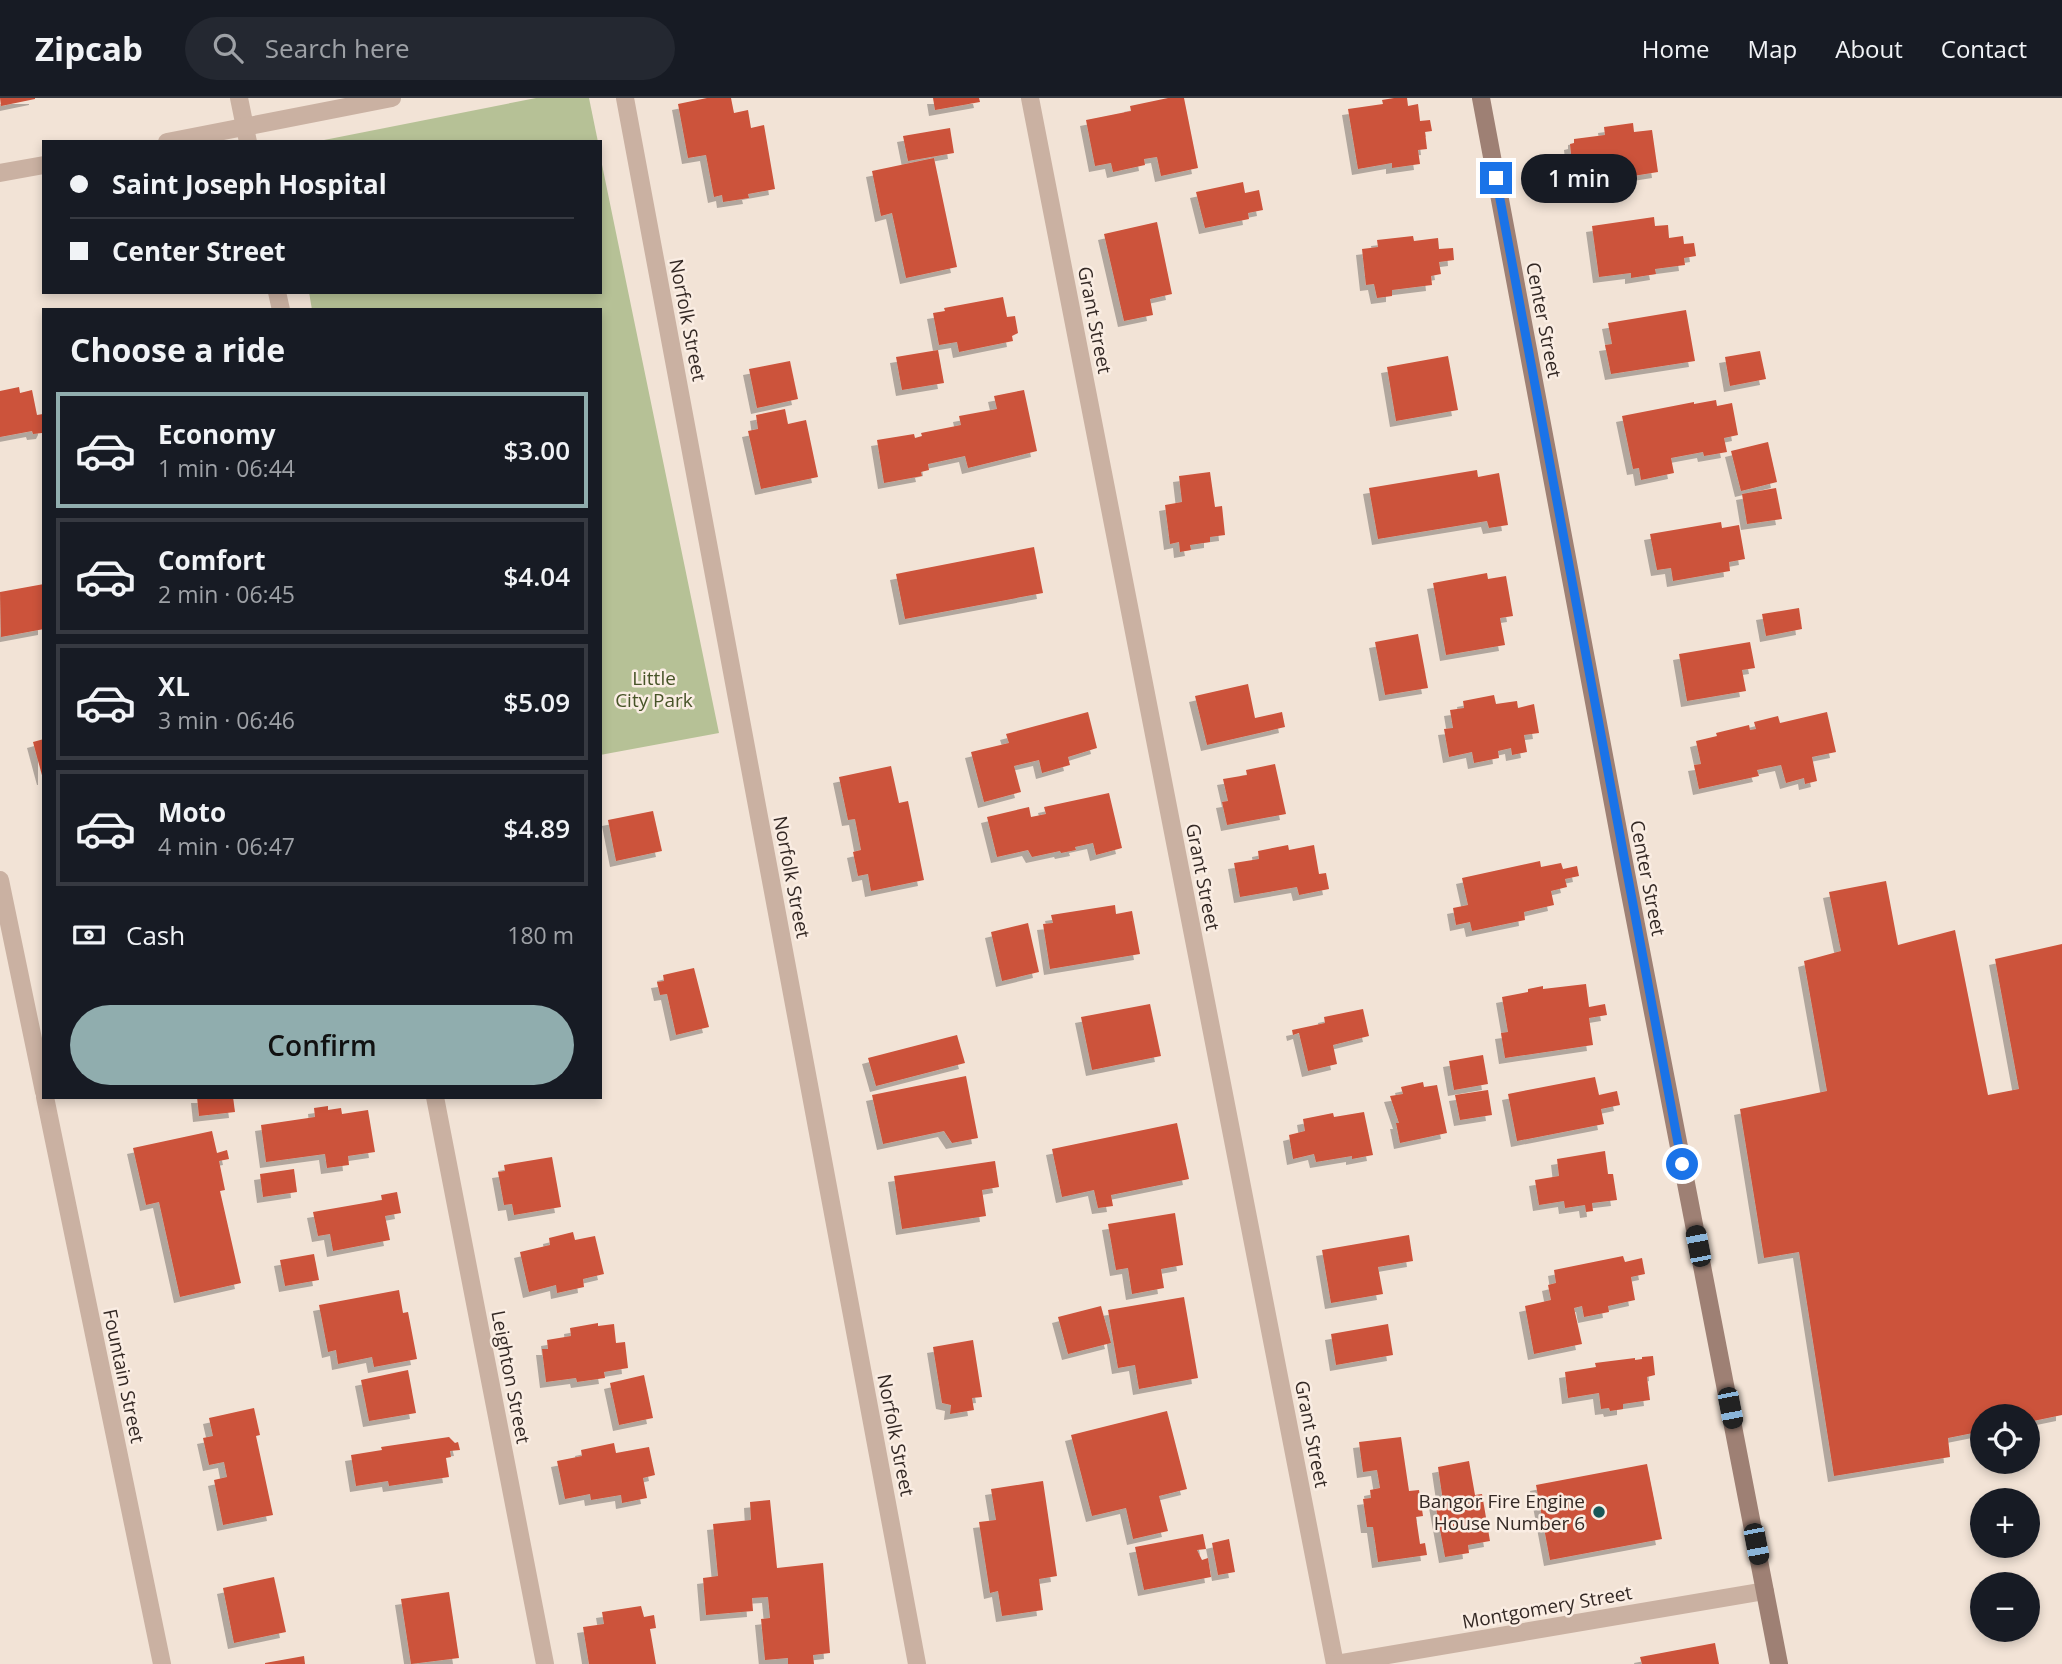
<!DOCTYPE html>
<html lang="en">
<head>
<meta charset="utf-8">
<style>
  body { margin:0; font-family:"Open Sans",sans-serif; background:#242831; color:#f1f3f6; height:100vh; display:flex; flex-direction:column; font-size:26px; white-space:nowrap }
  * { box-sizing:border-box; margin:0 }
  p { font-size:23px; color:#9ea1a6 }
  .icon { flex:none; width:38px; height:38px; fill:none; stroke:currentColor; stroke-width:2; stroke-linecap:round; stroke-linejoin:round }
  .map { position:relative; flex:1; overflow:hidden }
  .sheet { position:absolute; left:42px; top:210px; width:560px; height:791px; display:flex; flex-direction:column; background:#171b24; border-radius:0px; box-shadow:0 4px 10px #0003 }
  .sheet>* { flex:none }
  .banner { position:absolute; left:42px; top:42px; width:560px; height:154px; border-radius:0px; box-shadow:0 4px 10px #0003; display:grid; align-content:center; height:154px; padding:0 28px; background:#171b24 }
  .controls { position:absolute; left:1970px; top:1306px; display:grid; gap:14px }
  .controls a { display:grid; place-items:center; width:70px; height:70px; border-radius:50%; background:#171b24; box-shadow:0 4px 10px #0003; font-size:35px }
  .end { position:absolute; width:32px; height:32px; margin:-16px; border:9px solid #1a73e8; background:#fff; box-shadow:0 0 0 4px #fff }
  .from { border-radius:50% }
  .bubble { position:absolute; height:49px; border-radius:24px; background:#171b24; box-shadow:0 4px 10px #0003; font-size:23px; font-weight:600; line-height:49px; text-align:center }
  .car { position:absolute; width:21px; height:42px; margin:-21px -10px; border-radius:9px; box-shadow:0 0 5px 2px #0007; background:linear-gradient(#222 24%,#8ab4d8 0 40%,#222 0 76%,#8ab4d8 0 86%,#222 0) }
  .banner b { display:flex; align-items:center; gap:24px; height:66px; font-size:26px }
  .banner b+b { border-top:2px solid #363941 }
  .banner i { width:18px; height:18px; background:#f1f3f6 }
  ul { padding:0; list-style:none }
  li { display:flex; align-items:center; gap:21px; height:116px; margin:0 14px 10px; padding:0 14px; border:4px solid #363941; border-radius:0px }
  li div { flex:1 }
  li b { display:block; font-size:26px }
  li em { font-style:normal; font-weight:600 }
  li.on { border-color:#90adae }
  li>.icon { width:63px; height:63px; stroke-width:1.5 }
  h2 { padding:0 28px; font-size:32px; line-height:84px }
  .pay { display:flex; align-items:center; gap:18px; height:77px; padding:0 28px; font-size:26px }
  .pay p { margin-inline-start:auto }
  .button { display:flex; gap:14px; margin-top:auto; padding:14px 28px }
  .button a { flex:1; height:80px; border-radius:42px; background:#90adae; color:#111; font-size:28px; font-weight:600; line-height:80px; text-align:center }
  header { display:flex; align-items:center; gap:42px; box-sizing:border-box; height:98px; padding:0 35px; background:#171b24; border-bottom:2px solid #363941 }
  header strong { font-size:33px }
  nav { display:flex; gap:38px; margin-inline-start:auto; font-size:24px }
  .search { width:490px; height:63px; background:#242831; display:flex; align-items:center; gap:18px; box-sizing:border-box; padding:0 24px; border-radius:38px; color:#9ea1a6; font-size:26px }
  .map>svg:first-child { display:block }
  .green { fill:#b6c196 }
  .building { fill:#cc523a; filter:url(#shadow) }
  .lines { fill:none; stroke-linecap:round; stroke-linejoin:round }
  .street { stroke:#cab1a2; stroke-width:18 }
  .secondary { stroke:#9e8074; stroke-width:18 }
  .route { stroke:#1a73e8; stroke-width:9 }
  .poi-dot { fill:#195757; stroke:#faede3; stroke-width:2.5 }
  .labels { text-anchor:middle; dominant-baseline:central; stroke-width:5; stroke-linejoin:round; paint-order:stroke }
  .street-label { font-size:19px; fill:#342925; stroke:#faede3 }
  .park-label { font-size:19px; fill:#475428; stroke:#faede3 }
  .poi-label { font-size:19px; fill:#342925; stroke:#faede3; text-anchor:end }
</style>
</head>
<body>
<header>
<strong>Zipcab</strong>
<div class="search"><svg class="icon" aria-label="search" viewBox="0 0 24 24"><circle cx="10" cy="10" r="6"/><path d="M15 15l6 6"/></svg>Search here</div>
<nav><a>Home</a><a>Map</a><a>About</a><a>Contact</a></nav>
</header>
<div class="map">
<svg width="2062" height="1566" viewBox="0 0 2062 1566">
  <defs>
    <filter id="shadow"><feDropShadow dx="-6" dy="6" stdDeviation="0" flood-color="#0004"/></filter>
  </defs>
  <rect width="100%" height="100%" fill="#f2e3d6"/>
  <g class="green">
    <polygon points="536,0 589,0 598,44 314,44"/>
    <polygon points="600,57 719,635 600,657 600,212 312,212 309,194 600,194"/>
  </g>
  <g class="building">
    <polygon points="0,0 35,0 35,1 1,8"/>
    <polygon points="707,0 731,0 734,15 748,12 751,30 764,27 775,91 748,96 749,100 723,104 722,97 714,99 706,57 688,60 678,6"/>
    <polygon points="933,0 979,0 980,4 935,12"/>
    <polygon points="1168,0 1184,0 1198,70 1161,78 1157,59 1144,61 1145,67 1113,74 1111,65 1095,68 1086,22 1131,13 1130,8"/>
    <polygon points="1394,0 1407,0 1408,8 1418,6 1420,23 1430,22 1432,33 1425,34 1427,51 1418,52 1420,66 1392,70 1392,65 1358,71 1348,11 1383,6 1382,2"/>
    <polygon points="1633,25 1634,34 1652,32 1658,74 1633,78 1634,81 1607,84 1606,81 1574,83 1570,46 1574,45 1574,41 1605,37 1604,29"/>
    <polygon points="950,30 954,55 908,63 903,38"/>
    <polygon points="934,60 957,169 906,180 892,115 881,118 872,73"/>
    <polygon points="1243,84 1245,95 1259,92 1263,112 1248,115 1249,121 1205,130 1196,94"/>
    <polygon points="1654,119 1655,128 1668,127 1669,140 1683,138 1684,146 1694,145 1696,158 1684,160 1685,167 1655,171 1656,176 1631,180 1631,175 1599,179 1592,128"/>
    <polygon points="1157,124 1172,196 1150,201 1153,217 1124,223 1104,136"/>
    <polygon points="1413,138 1414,143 1438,140 1439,151 1453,150 1454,162 1439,164 1441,176 1431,178 1432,187 1392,192 1392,198 1377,200 1374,186 1366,187 1362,151 1378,149 1377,142"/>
    <polygon points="1003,199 1007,219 1015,218 1018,235 1012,238 1013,243 959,254 957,244 939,247 933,215 945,213 944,210"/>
    <polygon points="1686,212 1695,263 1611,276 1605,247 1612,246 1608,225"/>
    <polygon points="938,252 944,285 902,292 896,259"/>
    <polygon points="1760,253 1766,281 1730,288 1725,259"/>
    <polygon points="1448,258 1458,312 1396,323 1387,269"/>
    <polygon points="790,263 798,301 757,310 749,271"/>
    <polygon points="19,289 20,295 32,292 37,317 43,316 44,331 42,335 33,336 32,333 0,339 0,293"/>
    <polygon points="1024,292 1037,353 968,370 965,358 928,366 929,372 921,374 922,378 884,385 877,342 914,336 915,340 922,338 921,335 961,327 959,318 997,311 994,298"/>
    <polygon points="1716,302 1717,308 1732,305 1738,337 1724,340 1727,354 1704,358 1703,354 1671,360 1674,375 1641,382 1639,370 1633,371 1622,318 1694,304 1694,306"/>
    <polygon points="785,311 788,326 806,322 818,379 761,391 748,333 758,331 756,317"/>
    <polygon points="1768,344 1777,384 1741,393 1731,353"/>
    <polygon points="1477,372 1478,379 1499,375 1508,427 1489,430 1487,423 1378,441 1369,390"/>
    <polygon points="1210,374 1215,409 1222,408 1225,437 1210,439 1210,444 1190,447 1191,452 1180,454 1179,444 1170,446 1165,407 1182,404 1179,378"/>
    <polygon points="1776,390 1782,421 1747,426 1742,396"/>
    <polygon points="1721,424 1722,430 1739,427 1745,461 1729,464 1730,473 1673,483 1671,470 1657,472 1650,436"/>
    <polygon points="1034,449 1043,495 905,521 896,476"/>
    <polygon points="1487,475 1488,481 1506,478 1513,518 1500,520 1505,547 1446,557 1433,485"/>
    <polygon points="44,486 44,531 1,539 0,494"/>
    <polygon points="1799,510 1802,531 1766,538 1762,516"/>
    <polygon points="1418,536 1428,590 1385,597 1375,544"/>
    <polygon points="1750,544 1755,570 1742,572 1746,593 1687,603 1679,556"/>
    <polygon points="1248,586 1255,620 1282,614 1285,629 1207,647 1195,598"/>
    <polygon points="1494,597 1496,606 1517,603 1518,610 1534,606 1539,635 1524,637 1527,654 1512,657 1511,650 1498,653 1499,660 1474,665 1472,654 1449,659 1444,631 1453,630 1450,612 1464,610 1463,603"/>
    <polygon points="1088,614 1097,650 1068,659 1070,667 1042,675 1039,662 1014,668 1021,694 984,704 971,654 1009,645 1006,636"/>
    <polygon points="1827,614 1836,654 1812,659 1817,683 1805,686 1804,680 1786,685 1781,667 1757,672 1759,678 1699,691 1694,667 1701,666 1696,643 1717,638 1716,635 1749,627 1750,632 1756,631 1754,624 1778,618 1780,625"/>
    <polygon points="44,641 44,681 43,681 33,644"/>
    <polygon points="1275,666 1286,716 1227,727 1222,704 1228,703 1223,681 1247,677 1246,672"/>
    <polygon points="891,668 899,705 908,703 924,782 871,793 868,776 858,778 853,754 861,752 855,721 848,722 839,679"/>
    <polygon points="1109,695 1122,750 1096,757 1093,745 1075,749 1076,752 1061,755 1060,753 1032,759 1028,752 997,759 987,719 1029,709 1031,719 1046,716 1044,709"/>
    <polygon points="653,713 662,753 616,763 608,722"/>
    <polygon points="1288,747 1289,752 1314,747 1319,776 1326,775 1329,791 1299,797 1297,789 1240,799 1234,765 1259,761 1258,753"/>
    <polygon points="1540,763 1541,769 1561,765 1563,771 1577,768 1579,778 1565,781 1567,789 1551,793 1554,807 1524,814 1525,822 1472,833 1470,824 1456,827 1453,810 1468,807 1462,780"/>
    <polygon points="1886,783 1898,847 1955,832 1988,997 2019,991 1995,861 2062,846 2062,1317 2028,1324 2028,1318 1983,1318 1983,1333 1948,1340 1950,1359 1834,1378 1799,1154 1764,1160 1740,1011 1827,993 1804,863 1841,853 1829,794"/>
    <polygon points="1115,807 1116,816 1132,813 1140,856 1050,871 1043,826 1053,825 1051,817"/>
    <polygon points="1028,825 1039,874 1002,883 991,834"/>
    <polygon points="694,870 709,929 676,937 667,896 660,897 657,884 664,883 663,877"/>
    <polygon points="1586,886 1589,909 1605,906 1607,917 1589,920 1593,947 1505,960 1501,935 1508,934 1502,899 1528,894 1528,891 1543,888 1543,891"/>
    <polygon points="1150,906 1161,958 1092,972 1081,919"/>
    <polygon points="1363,911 1369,938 1333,947 1337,966 1308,973 1299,935 1293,937 1292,932 1325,925 1324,919"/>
    <polygon points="957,937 965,965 876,988 868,960"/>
    <polygon points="1483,957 1488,986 1454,992 1449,963"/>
    <polygon points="966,978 978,1040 952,1045 944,1033 883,1046 872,997"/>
    <polygon points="1595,979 1599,997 1617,993 1620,1007 1601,1011 1604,1026 1517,1043 1508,996"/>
    <polygon points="1423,984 1424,989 1437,987 1447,1035 1400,1045 1396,1025 1399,1025 1390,998 1403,996 1401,989"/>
    <polygon points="1488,992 1492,1017 1460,1022 1455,997"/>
    <polygon points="197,999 233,999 235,1014 199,1018"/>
    <polygon points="328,1008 328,1012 341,1010 342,1016 368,1012 375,1054 348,1058 349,1067 327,1070 325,1056 266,1064 261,1027 315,1019 314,1010"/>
    <polygon points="1364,1014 1373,1057 1352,1061 1352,1058 1316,1064 1314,1056 1293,1061 1289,1037 1305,1033 1303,1021 1333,1015 1334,1019"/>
    <polygon points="1177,1025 1189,1081 1111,1097 1113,1108 1098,1110 1094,1092 1062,1099 1052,1051"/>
    <polygon points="212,1033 217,1055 227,1052 229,1061 219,1063 225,1092 220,1093 241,1185 180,1199 159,1104 146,1107 133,1050"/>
    <polygon points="1605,1053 1608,1076 1613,1076 1617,1102 1592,1105 1593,1113 1586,1114 1585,1107 1565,1110 1564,1103 1539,1107 1535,1082 1559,1078 1557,1061"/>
    <polygon points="552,1059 561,1109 514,1117 512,1106 504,1107 498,1074 505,1073 504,1067"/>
    <polygon points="995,1063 999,1089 982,1092 986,1118 902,1131 894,1078"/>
    <polygon points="294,1071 297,1094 263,1099 260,1076"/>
    <polygon points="397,1094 401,1115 385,1118 390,1142 333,1153 330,1136 318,1138 313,1114 382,1102 381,1097"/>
    <polygon points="1175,1115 1183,1167 1161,1171 1164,1190 1132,1196 1128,1170 1116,1172 1108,1126"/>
    <polygon points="573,1134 575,1142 595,1138 604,1176 583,1181 584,1189 557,1195 556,1187 529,1194 520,1154 550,1147 549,1140"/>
    <polygon points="1409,1137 1413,1163 1378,1169 1383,1196 1331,1205 1322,1152"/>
    <polygon points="314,1156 319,1182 285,1188 280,1162"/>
    <polygon points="1623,1158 1625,1164 1642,1160 1645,1176 1631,1179 1635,1202 1608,1208 1609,1214 1584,1219 1582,1208 1574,1210 1582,1246 1534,1256 1525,1208 1551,1202 1548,1187 1556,1185 1554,1172"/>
    <polygon points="399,1192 403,1215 408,1214 417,1261 374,1269 372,1259 338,1266 336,1252 328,1254 319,1207"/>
    <polygon points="1184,1199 1198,1280 1139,1291 1135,1267 1118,1270 1108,1212"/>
    <polygon points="1101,1208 1111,1245 1068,1256 1058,1219"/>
    <polygon points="598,1225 598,1228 614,1226 616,1245 625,1244 628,1270 604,1274 605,1280 577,1284 576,1280 546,1284 542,1251 548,1251 547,1242 571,1238 570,1230"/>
    <polygon points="1388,1226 1393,1257 1336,1267 1331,1236"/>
    <polygon points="973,1242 982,1299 972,1300 974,1312 950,1316 951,1307 942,1305 933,1249"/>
    <polygon points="1653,1258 1655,1277 1647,1279 1650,1302 1623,1306 1623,1311 1610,1313 1609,1310 1601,1311 1599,1295 1568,1300 1565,1274 1596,1269 1595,1265 1635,1260 1635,1262 1642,1261 1642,1259"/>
    <polygon points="408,1272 416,1315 369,1323 361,1282"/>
    <polygon points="644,1277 653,1320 619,1327 610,1285"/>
    <polygon points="254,1310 260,1337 256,1338 273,1417 223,1427 214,1382 227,1379 224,1364 209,1367 203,1340 213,1338 209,1320"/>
    <polygon points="1167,1313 1187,1391 1159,1398 1168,1433 1133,1441 1126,1410 1092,1418 1071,1337"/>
    <polygon points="449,1339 455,1345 458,1344 460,1352 450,1353 451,1359 446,1360 449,1379 389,1388 388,1383 356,1388 351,1357 382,1352 381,1349"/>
    <polygon points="1401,1339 1409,1393 1419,1392 1423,1418 1416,1419 1420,1446 1425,1445 1427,1457 1378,1464 1373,1429 1367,1429 1363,1401 1371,1400 1370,1392 1380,1390 1377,1372 1363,1374 1359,1344"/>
    <polygon points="614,1345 616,1355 649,1349 655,1377 643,1380 647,1400 622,1405 621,1397 591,1402 590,1396 565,1401 557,1363 582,1358 581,1352"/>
    <polygon points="1469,1363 1475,1397 1482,1396 1490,1443 1468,1447 1469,1455 1445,1459 1435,1404 1443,1403 1438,1369"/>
    <polygon points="1647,1366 1662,1441 1550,1462 1536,1387"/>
    <polygon points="1043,1383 1057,1478 1039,1481 1043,1512 1002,1518 998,1493 990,1495 979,1424 996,1422 991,1391"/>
    <polygon points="770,1402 777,1470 823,1465 830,1555 813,1557 814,1566 788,1566 788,1560 765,1562 761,1521 770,1520 768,1499 752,1500 753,1513 706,1517 703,1480 718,1478 713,1426 751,1422 750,1404"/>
    <polygon points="1203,1436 1206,1451 1197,1452 1202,1462 1208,1460 1211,1479 1144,1492 1135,1449"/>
    <polygon points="1229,1441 1235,1474 1218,1477 1212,1445"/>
    <polygon points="274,1479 286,1534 234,1545 223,1490"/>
    <polygon points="449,1494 459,1560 411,1566 401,1501"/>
    <polygon points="641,1508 644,1519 654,1517 656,1530 650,1531 656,1566 589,1566 583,1529 604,1526 602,1514"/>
    <polygon points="1715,1545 1719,1566 1642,1566 1640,1559"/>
    <polygon points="304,1558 305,1566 265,1566 265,1565"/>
  </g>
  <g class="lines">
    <g class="street">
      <polyline points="239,0 248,44"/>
      <polyline points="625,0 917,1566"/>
      <polyline points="1030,0 1335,1566"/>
      <polyline points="167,44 392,0"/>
      <polyline points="0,75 44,67"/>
      <polyline points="277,194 281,212"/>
      <polyline points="0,782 44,994"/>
      <polyline points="45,999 162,1566"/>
      <polyline points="435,999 545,1566"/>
      <polyline points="1335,1566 1765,1493"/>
    </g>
    <polyline class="secondary" points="1481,0 1626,775 1779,1566"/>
  </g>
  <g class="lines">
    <polyline class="route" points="1496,80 1682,1066"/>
  </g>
  <circle class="poi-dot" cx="1599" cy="1414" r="7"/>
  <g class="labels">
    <g class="street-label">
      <text transform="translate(688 222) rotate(79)">Norfolk Street</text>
      <text transform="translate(1095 222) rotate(79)">Grant Street</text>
      <text transform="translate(1544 222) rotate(79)">Center Street</text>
      <text transform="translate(792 779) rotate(79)">Norfolk Street</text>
      <text transform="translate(1203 779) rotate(79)">Grant Street</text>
      <text transform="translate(1648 780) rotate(79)">Center Street</text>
      <text transform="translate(124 1278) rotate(78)">Fountain Street</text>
      <text transform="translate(511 1279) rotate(79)">Leighton Street</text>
      <text transform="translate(1312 1336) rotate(79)">Grant Street</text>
      <text transform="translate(896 1337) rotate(79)">Norfolk Street</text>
      <text transform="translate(1547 1509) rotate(-10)">Montgomery Street</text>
    </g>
    <g class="park-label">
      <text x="654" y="580">Little<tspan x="654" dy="22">City Park</tspan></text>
    </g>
    <g class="poi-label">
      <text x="1585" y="1403">Bangor Fire Engine<tspan x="1585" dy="22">House Number 6</tspan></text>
    </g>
  </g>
</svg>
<div class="controls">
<a><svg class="icon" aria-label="locate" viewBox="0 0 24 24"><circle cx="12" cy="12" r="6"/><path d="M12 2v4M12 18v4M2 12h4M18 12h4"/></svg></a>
<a>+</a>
<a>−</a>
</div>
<i class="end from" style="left:1682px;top:1066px"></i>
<i class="end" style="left:1496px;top:80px"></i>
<div class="bubble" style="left:1521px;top:56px;width:116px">1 min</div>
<i class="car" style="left:1698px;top:1148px;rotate:349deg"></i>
<i class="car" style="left:1730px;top:1310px;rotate:169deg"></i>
<i class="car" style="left:1756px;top:1446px;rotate:169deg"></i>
<div class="banner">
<b><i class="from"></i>Saint Joseph Hospital</b>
<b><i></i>Center Street</b>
</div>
<section class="sheet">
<h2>Choose a ride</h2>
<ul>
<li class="on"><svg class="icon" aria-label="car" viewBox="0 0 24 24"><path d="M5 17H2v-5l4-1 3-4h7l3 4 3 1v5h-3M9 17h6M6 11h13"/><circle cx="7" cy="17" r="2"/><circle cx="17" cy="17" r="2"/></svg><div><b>Economy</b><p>1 min · 06:44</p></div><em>$3.00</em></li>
<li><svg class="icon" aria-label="car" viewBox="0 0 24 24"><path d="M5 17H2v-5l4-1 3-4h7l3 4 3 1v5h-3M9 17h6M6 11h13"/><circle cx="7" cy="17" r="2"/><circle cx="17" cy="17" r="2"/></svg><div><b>Comfort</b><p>2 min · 06:45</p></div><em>$4.04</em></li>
<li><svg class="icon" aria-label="car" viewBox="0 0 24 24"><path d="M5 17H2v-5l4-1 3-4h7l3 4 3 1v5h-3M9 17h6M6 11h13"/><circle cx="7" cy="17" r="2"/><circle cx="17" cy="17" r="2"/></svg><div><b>XL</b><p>3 min · 06:46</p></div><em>$5.09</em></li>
<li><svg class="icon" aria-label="car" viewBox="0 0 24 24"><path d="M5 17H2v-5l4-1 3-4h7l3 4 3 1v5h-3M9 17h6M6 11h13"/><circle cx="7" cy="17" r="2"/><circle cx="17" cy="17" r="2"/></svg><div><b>Moto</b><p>4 min · 06:47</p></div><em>$4.89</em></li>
</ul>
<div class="pay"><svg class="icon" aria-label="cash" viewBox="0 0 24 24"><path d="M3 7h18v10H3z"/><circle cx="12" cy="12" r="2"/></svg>Cash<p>180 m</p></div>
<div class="button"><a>Confirm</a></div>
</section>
</div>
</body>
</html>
